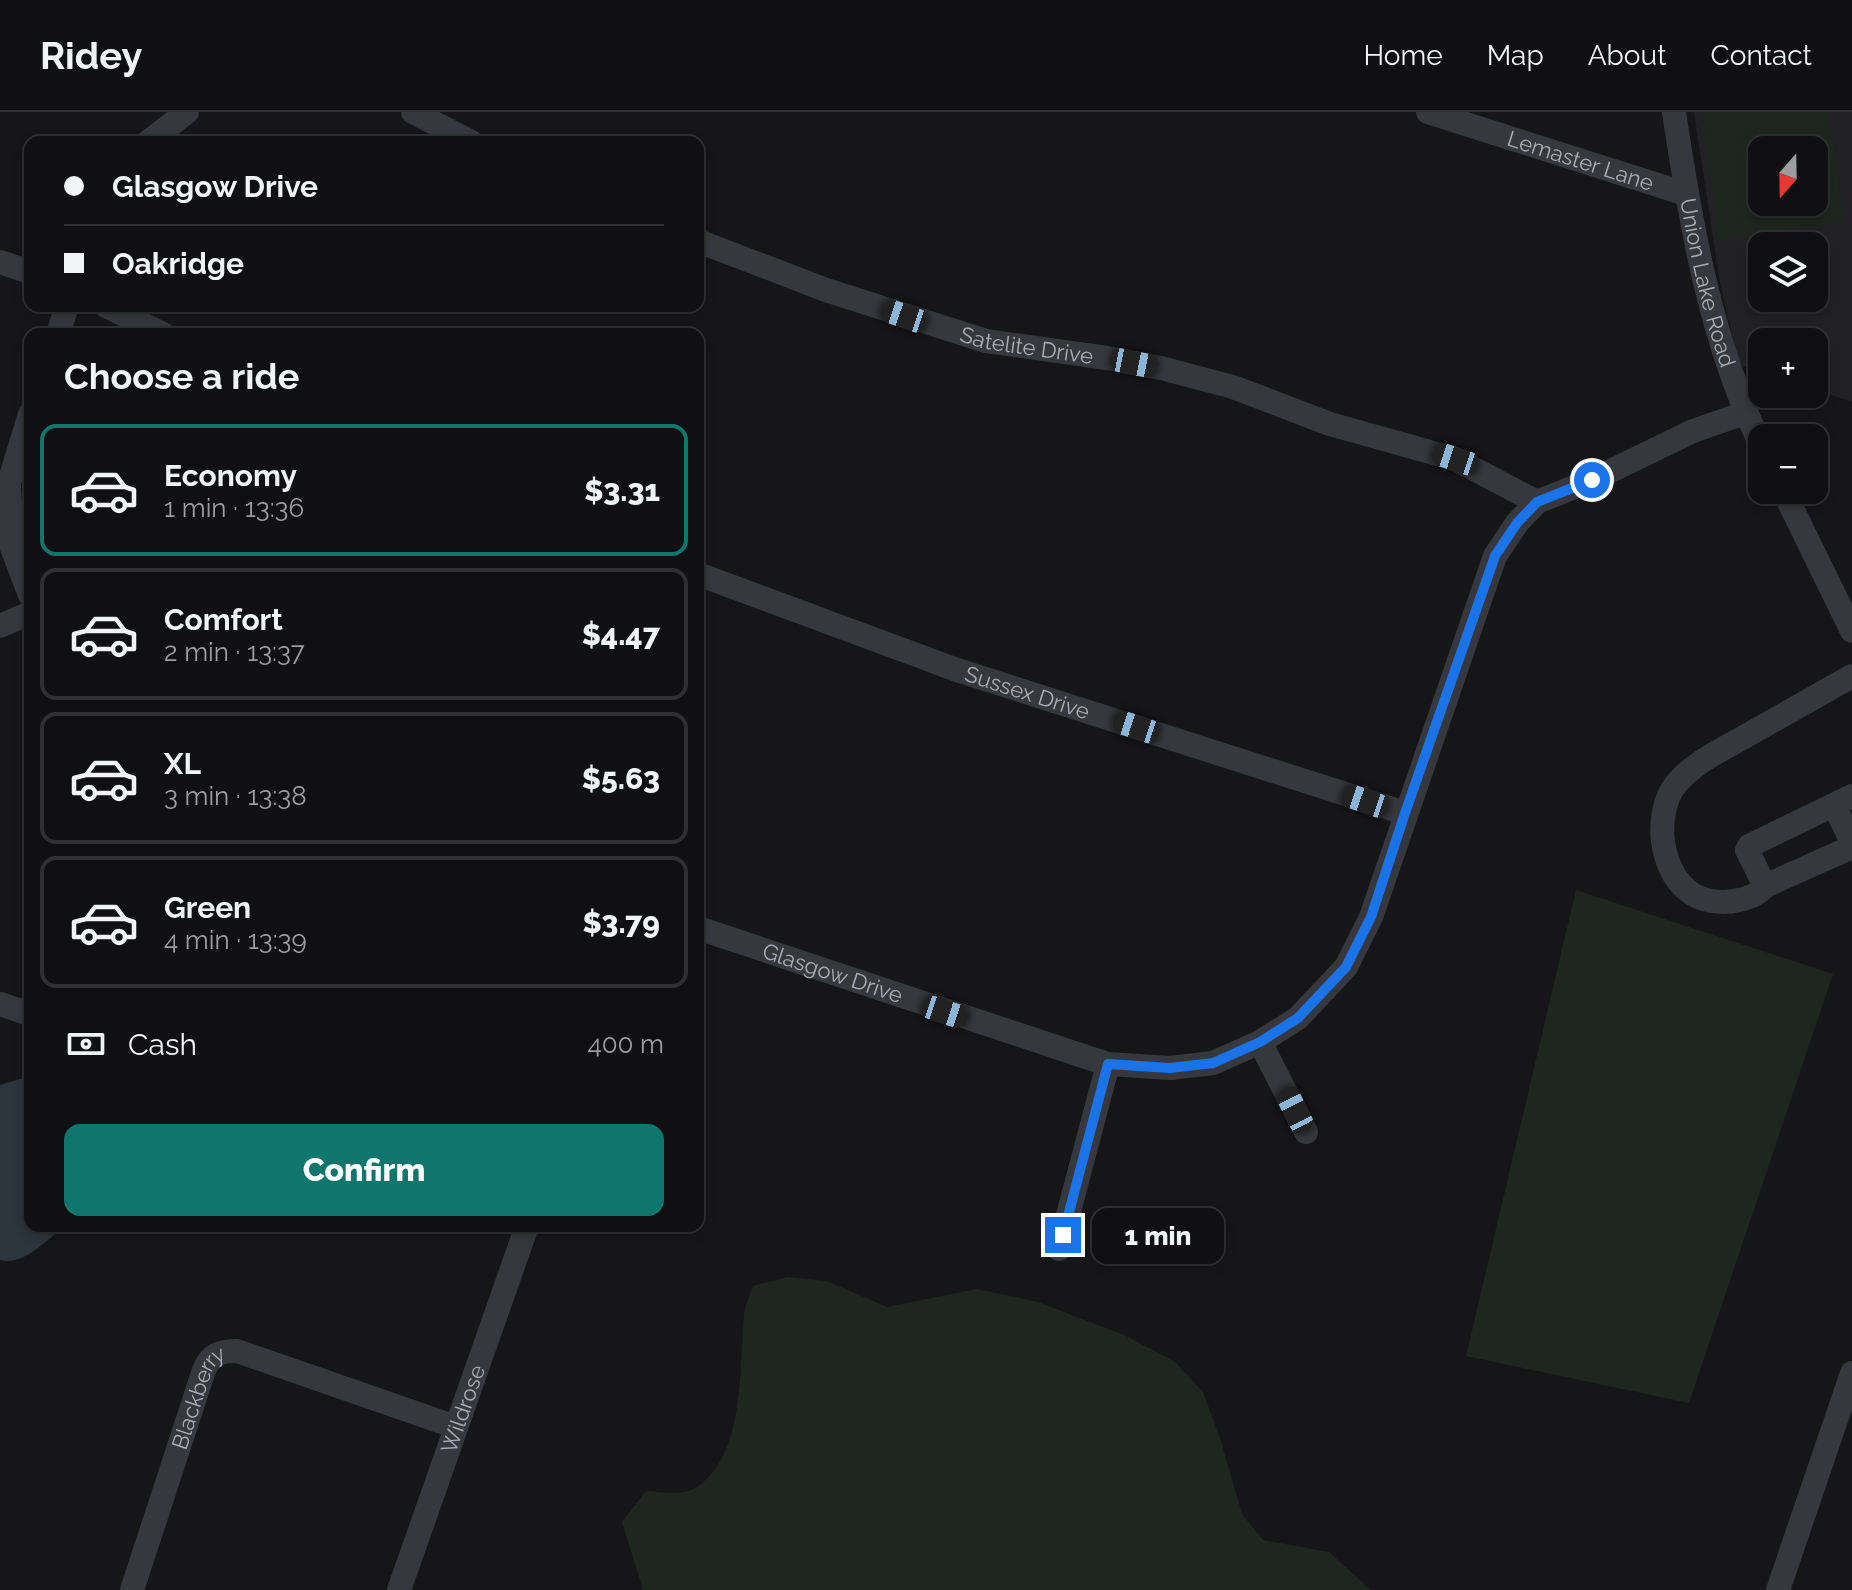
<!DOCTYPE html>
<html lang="en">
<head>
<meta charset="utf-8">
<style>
  body { margin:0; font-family:Raleway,sans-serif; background:#19191b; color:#f1f3f6; height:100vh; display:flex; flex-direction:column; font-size:30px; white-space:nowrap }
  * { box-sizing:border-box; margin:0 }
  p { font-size:26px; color:#9c9d9f }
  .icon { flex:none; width:44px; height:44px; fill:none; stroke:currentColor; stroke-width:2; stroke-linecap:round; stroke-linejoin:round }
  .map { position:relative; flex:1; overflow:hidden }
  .sheet { position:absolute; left:24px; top:216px; width:680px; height:904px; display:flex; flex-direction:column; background:#101012; border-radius:16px; box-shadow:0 4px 12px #0003,0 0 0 2px #303032 }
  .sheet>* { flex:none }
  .guide { position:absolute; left:24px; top:24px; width:680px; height:176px; border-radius:16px; box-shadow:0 4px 12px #0003,0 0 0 2px #303032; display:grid; align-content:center; height:176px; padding:0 40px; background:#101012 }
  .needle { width:52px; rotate:200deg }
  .controls { position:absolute; left:1748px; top:24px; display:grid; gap:16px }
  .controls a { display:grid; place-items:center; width:80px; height:80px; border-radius:16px; background:#101012; box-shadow:0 4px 12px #0003,0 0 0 2px #303032; font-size:40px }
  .end { position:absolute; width:36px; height:36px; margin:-18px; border:10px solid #1a73e8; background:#fff; box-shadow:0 0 0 4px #fff }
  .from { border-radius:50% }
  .bubble { position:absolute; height:56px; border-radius:16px; background:#101012; box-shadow:0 4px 12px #0003,0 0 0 2px #303032; font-size:26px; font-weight:800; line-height:56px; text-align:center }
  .car { position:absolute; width:24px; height:48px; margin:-24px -12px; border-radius:10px; box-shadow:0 0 6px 2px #0007; background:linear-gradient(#222 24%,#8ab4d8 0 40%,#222 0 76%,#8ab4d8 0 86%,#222 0) }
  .guide b { display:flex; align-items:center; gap:28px; height:76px; font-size:30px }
  .guide b+b { border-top:2px solid #303032 }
  .guide i { width:20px; height:20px; background:#f1f3f6 }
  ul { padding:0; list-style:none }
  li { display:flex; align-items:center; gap:24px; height:132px; margin:0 16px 12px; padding:0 24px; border:4px solid #303032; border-radius:16px }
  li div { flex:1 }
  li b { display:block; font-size:30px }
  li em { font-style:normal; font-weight:800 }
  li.on { border-color:#0f766e }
  li>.icon { width:72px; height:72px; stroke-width:1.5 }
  h2 { padding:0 40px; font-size:36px; line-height:96px }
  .pay { display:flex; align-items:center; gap:20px; height:88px; padding:0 40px; font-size:30px }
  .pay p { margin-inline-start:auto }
  .action { display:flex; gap:16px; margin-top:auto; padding:16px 40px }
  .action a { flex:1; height:92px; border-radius:16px; background:#0f766e; color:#fff; font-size:32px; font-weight:800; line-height:92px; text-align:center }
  header { display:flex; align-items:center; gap:48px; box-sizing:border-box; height:112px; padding:0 40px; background:#101012; border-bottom:2px solid #303032 }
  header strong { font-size:38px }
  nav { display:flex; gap:44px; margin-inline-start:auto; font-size:28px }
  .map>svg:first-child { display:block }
  .built { fill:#222225; fill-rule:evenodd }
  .green { fill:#1e261f; fill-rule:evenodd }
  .water { fill:#2c353c }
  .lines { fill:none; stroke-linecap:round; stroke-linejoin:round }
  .minor { stroke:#37383d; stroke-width:24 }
  .route { stroke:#1a73e8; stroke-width:10 }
  .labels { text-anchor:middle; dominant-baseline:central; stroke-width:7; stroke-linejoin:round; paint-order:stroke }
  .street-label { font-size:22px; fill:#a8adb8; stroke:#111113 }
</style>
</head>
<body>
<header>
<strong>Ridey</strong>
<nav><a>Home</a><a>Map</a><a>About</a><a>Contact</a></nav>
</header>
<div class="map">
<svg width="1852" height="1478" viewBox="0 0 1852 1478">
  <rect width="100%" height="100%" fill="#161618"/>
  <path class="built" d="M 1694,0 L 1852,0 L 1852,290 L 1814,277 L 1814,230 L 1762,230 L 1762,261 L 1739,253 L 1720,171 ZM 1762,38 L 1814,38 L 1814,90 L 1762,90 ZM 1762,134 L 1814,134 L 1814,186 L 1762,186 Z"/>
  <g class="green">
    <path d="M 1702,0 L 1829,0 L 1844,110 L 1719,127 ZM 1762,38 L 1814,38 L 1814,90 L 1762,90 Z"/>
    <polygon points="1576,778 1833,862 1689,1291 1466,1244"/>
    <path d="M 788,1165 L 827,1169 L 887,1195 L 977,1177 L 1038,1190 L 1124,1223 L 1174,1249 L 1203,1280 L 1220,1326 L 1242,1402 L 1263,1428 L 1329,1440 L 1371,1478 L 643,1478 L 622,1410 L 646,1379 C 661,1380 681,1384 695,1376 C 746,1345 739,1254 744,1203 C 745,1193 750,1183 753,1174 Z"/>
  </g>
  <path class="water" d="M 23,966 L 30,968 L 30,1114 L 64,1114 C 48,1127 23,1155 0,1148 L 0,973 Z"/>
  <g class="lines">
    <g class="minor">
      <polyline points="413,0 471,30"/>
      <path id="s1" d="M 1428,0 L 1686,82"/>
      <path id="s2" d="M 1674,0 C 1691,114 1711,231 1762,335"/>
      <polyline points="148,30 187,0"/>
      <path id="s3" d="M 698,129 L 826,178 L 986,229 L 1107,246 L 1161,256 L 1233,275 L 1330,312 L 1455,347 L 1537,390"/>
      <polyline points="0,150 30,160"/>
      <polyline points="106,194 163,222"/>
      <polyline points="58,222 67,194"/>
      <polyline points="30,302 9,371 12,436 30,483"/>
      <polyline points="1783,378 1852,519"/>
      <path id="s4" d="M 698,462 L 957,558 L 1405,701"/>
      <polyline points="0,514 30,501"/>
      <path d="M 1852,564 C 1817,584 1781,604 1746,624 C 1723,637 1693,651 1676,672 C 1654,700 1659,755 1687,778 C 1701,790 1722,792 1739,788 C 1749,786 1758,783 1765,774 L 1747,738 L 1749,734 L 1852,684"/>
      <polyline points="1834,693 1852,730"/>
      <polyline points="1765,774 1852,735"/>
      <path id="s5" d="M 698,816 L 1086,945 L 1108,952 L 1170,956 L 1213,951 L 1260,930 L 1298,906 L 1346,855 L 1371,805 L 1495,444 L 1517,411 L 1537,390 L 1592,368 L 1693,319 L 1745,301"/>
      <polyline points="0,892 30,902"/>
      <polyline points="1260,930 1306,1020"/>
      <polyline points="1059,1137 1108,952"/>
      <path id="s6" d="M 132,1478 L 204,1258 C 211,1242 220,1239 237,1239 L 456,1315"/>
      <path id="s7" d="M 399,1478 L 527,1114"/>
      <polyline points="1778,1478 1852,1261"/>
    </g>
  </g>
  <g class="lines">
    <polyline class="route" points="1063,1123 1108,952 1170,956 1213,951 1260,930 1298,906 1346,855 1371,805 1405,701 1495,444 1517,411 1537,390 1592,368"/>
  </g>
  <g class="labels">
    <g class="street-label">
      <text stroke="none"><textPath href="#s1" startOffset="160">Lemaster Lane</textPath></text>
      <text stroke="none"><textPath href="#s2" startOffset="174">Union Lake Road</textPath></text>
      <text stroke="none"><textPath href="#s3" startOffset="346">Satelite Drive</textPath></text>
      <text stroke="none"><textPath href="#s4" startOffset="350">Sussex Drive</textPath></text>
      <text stroke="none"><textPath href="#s5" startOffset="142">Glasgow Drive</textPath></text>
      <text stroke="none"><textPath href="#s6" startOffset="204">Blackberry</textPath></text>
      <text stroke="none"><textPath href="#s7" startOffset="192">Wildrose</textPath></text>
    </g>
  </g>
</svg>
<div class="controls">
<a><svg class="needle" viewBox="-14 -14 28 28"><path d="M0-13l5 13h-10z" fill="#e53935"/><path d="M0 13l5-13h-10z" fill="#9c9d9f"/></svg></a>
<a><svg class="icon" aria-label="layers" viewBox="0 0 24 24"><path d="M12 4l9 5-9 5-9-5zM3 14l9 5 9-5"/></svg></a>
<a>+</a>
<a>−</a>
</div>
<i class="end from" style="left:1592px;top:368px"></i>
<i class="end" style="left:1063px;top:1123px"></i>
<div class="bubble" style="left:1092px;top:1096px;width:132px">1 min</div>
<i class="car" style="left:904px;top:204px;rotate:289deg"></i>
<i class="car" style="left:1134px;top:251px;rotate:101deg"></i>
<i class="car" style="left:1455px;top:347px;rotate:288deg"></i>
<i class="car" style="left:1136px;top:615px;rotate:288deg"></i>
<i class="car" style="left:1365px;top:689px;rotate:289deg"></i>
<i class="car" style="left:945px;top:900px;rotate:108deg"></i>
<i class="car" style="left:1295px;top:998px;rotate:333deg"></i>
<div class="guide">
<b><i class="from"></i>Glasgow Drive</b>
<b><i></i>Oakridge</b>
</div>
<section class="sheet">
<h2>Choose a ride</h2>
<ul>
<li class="on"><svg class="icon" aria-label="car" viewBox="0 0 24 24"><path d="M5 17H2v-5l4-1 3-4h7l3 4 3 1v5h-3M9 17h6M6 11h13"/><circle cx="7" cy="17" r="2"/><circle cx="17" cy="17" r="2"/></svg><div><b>Economy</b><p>1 min · 13:36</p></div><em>$3.31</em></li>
<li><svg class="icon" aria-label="car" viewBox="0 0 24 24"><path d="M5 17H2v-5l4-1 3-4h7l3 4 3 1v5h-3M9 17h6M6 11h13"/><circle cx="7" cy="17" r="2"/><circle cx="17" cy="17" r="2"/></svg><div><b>Comfort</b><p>2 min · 13:37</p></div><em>$4.47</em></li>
<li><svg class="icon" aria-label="car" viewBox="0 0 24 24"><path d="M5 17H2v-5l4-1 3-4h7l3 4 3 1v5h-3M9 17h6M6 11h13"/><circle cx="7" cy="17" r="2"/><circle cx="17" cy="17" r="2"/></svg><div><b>XL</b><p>3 min · 13:38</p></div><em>$5.63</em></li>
<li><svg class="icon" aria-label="car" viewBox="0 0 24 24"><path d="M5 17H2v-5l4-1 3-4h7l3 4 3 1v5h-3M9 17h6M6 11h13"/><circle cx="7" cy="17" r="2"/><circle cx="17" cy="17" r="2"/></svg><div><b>Green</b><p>4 min · 13:39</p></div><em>$3.79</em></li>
</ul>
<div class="pay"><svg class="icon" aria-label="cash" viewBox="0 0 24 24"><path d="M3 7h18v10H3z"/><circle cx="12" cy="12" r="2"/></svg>Cash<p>400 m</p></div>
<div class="action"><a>Confirm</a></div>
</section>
</div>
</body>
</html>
